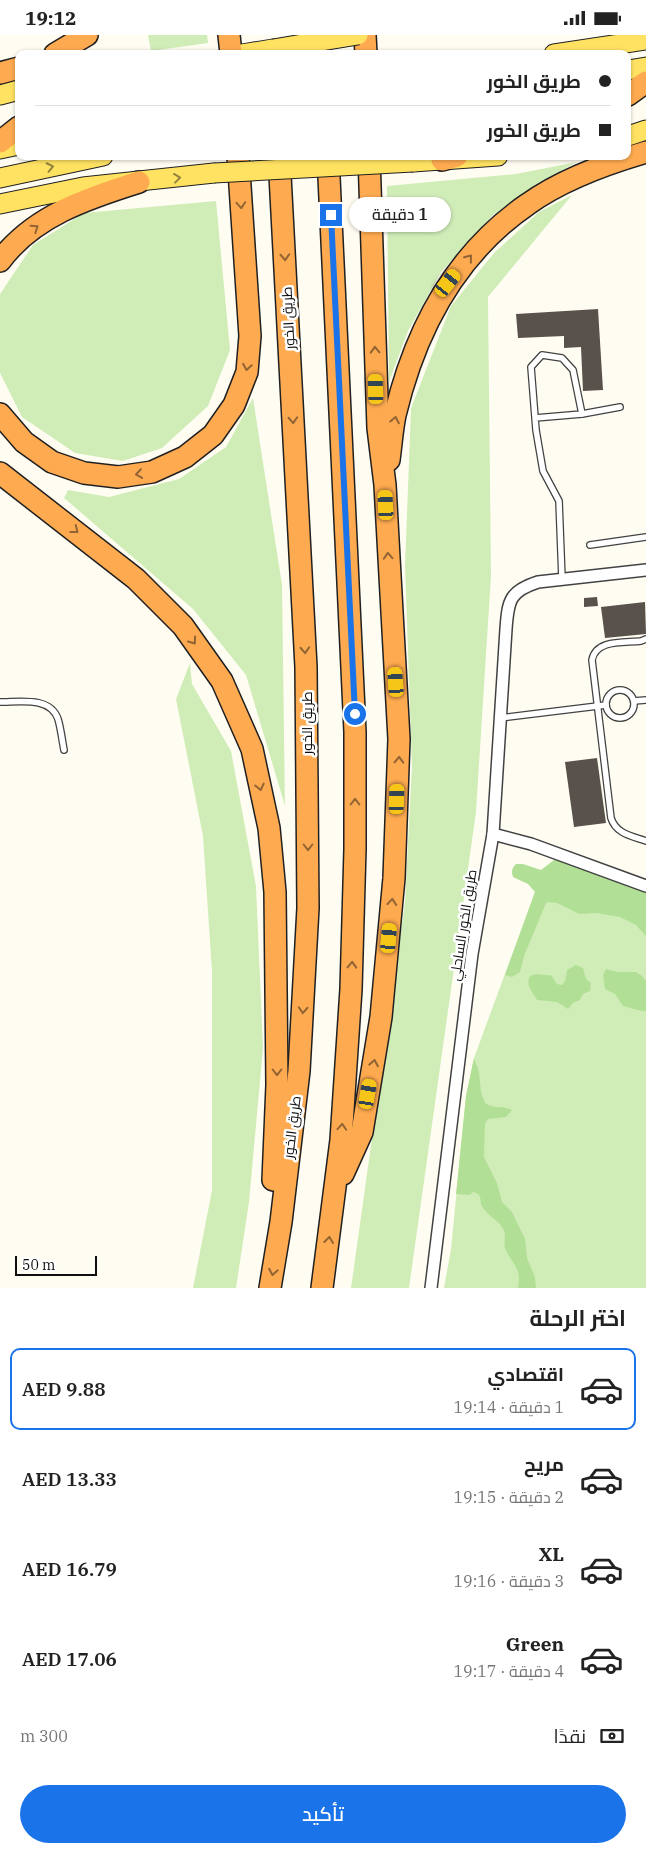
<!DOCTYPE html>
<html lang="ar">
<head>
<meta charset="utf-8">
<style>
  body { margin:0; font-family:"IBM Plex Serif",Cairo,serif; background:#f2f2f2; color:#222; direction:rtl; height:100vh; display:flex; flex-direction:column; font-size:19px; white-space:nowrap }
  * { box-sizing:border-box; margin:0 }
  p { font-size:16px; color:#767676 }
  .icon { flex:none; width:28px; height:28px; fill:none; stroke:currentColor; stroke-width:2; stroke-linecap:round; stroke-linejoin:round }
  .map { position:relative; height:1253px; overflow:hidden; direction:ltr }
  .panel { display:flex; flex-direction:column; background:#fff; flex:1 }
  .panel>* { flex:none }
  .hud { position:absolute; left:15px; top:15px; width:616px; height:110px; border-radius:10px; box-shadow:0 1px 4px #0004; direction:rtl; display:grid; align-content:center; height:110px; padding:0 20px; background:#fff }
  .scale { position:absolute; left:15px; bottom:12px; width:82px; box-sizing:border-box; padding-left:5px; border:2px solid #0f0f0f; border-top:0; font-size:14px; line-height:18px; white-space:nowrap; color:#0f0f0f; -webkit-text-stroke:4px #fff; paint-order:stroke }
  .end { position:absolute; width:22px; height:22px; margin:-11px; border:6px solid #1a73e8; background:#fff; box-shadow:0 0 0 2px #fff }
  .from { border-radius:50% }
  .bubble { position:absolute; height:35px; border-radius:18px; background:#fff; box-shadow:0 1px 4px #0004; font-size:16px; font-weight:600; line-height:35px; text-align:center; direction:rtl }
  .car { position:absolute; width:15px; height:30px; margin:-15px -8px; border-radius:6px; box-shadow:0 0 4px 1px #0007; background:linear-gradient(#f5c518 24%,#345 0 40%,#f5c518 0 76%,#345 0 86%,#f5c518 0) }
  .hud b { display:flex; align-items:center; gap:18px; height:48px; font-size:19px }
  .hud b+b { border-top:1px solid #e0e0e0 }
  .hud i { width:12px; height:12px; background:#222 }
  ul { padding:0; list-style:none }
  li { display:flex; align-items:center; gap:15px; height:82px; margin:0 10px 8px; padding:0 10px; border:2px solid transparent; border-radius:10px }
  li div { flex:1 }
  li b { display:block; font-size:19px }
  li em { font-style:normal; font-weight:600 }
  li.active { border-color:#1a73e8 }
  li>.icon { width:45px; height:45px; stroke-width:1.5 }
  h2 { padding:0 20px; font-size:22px; line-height:60px }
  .pay { display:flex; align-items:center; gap:12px; height:55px; padding:0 20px; font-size:19px }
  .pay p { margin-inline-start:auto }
  .button { display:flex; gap:10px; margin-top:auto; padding:10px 20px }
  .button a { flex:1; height:58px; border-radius:30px; background:#1a73e8; color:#fff; font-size:20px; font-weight:600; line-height:58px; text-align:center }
  .status { display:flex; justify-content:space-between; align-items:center; height:35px; padding:0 25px; background:#fff; direction:ltr }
  .status svg { height:14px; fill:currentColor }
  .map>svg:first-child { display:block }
  .green { fill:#d0edb8 }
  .forest { fill:#b2df96 }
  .building { fill:#59514b }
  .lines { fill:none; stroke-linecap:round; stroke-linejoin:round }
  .service-casing { stroke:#424242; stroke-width:8 }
  .minor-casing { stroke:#424242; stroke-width:14 }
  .primary-casing { stroke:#202020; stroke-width:21 }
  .motorway-casing { stroke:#202020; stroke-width:24 }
  .service { stroke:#fff; stroke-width:5.5 }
  .minor { stroke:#fff; stroke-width:11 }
  .primary { stroke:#ffe262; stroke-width:19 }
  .motorway { stroke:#feaa50; stroke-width:21 }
  .primary-bridge-casing { stroke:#202020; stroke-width:21; stroke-linecap:butt }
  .primary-bridge { stroke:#ffe262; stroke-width:19 }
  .oneway { stroke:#93833d }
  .oneway2 { stroke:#926433 }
  .route { stroke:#1a73e8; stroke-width:6 }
  .labels { text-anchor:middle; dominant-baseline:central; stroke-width:5; stroke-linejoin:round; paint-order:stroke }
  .street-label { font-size:14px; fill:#0f0f0f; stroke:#fff }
</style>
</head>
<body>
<div class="status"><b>19:12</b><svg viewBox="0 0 49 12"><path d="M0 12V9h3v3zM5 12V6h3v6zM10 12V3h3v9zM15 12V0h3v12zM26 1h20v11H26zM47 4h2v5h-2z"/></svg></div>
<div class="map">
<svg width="646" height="1253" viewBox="0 0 646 1253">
  <rect width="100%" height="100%" fill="#fffdf2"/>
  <g class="green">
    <polygon points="148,0 207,0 208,8 151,16"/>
    <polygon points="577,127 535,150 493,180 441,237 408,296 389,347 387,151 516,139"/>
    <polygon points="572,160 488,262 491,541 476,777 409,1253 351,1253 405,868 412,731 405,531 411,373 451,271 494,218 539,177"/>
    <polygon points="216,166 230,315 208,371 162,413 123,426 75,418 22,382 0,338 0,259 33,210 84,178"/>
    <polygon points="253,363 282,550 285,771 246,640 193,574 64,463 68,455 109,462 179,444 226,412"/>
    <polygon points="190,628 192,649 231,716 256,851 263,1013 249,1167 236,1253 193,1253 212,1155 212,937 203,801 176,664"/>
    <polygon points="535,857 646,878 646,1253 444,1253 451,1214 466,1061 474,1023"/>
  </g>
  <g class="forest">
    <path d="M 554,825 L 559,825 L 646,857 L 646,901 L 636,890 L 620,882 L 596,878 L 579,879 L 557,868 L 548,867 L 546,868 L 524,921 L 520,937 L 512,942 L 505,940 L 535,857 L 528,849 L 513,842 C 511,836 512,833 516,829 L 523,829 L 541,835 Z"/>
    <path d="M 576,930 L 583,933 L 586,944 L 591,948 L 590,956 L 583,959 L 580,965 L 573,968 L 568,974 L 557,967 L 537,965 C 533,957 525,950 530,941 C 537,937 542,941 551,940 L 557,949 L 562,950 L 565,946 L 567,935 Z"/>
    <path d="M 606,934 L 617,937 L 636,937 L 642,941 L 646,946 L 646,976 C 642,977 628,972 623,971 L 615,959 L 605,954 L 603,940 Z"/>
    <path d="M 474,1023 L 479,1037 L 481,1057 L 485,1068 C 496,1075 503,1070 512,1075 L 506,1082 L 488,1084 L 485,1088 L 484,1122 L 497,1148 L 502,1167 L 512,1177 L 525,1204 L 527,1223 L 535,1242 L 536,1253 L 518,1253 C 522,1231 512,1230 505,1213 C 503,1207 507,1200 503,1194 C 499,1185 487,1181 482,1171 C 479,1164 483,1159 473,1157 L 470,1160 L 456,1159 L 466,1061 Z"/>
  </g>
  <g class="building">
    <polygon points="598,274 603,355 583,356 581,312 564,313 564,301 518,303 516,279"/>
    <polygon points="597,562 598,571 584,572 584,563"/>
    <polygon points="645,567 646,599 605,603 601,572"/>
    <polygon points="597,723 606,788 574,792 565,727"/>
  </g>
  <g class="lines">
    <defs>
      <g id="service">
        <polyline points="582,379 620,372"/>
        <polyline points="535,383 582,379 573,335 562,323 542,320 531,332 536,395 543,436 559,466 562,544"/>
        <polyline points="590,510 646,502"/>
        <path d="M 646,604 L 641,606 C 624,608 596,604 592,625 L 611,783 C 616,799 632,801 646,806"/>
        <circle cx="620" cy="669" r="14"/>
        <polyline points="634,666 646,665"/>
        <path d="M 0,667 C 19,667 50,661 58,684 C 61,694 62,705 64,715"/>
        <polyline points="500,683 606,670"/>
      </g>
      <g id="minor">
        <polyline points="493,799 531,809 646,851"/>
        <path d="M 431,1253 L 472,919 L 493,799 L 506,594 C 508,565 510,556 538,547 L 646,535"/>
      </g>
      <g id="primary">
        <polyline points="242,19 273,14"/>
        <polyline points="554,19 646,5"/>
        <polyline points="628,35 646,32"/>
        <polyline points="0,60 19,55"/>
        <polyline points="628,101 646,95"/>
        <polyline points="0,114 19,110"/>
        <polyline points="413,127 498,121"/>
        <polyline points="0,143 103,121"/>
        <polyline points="0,169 83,152 214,138"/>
      </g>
      <g id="motorway">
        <polyline points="229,0 231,19"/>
        <polyline points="365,0 366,19"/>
        <polyline points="55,19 87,0"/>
        <polyline points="0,38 19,33"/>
        <polyline points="628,60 646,47"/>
        <polyline points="0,107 19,92"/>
        <polyline points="442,125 457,121"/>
        <path d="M 0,226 C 33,181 88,163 139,147"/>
        <polyline points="0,379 24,407 52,427 84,438 118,442 152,437 185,422 213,400 234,370 247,337 250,301 238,121"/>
        <path d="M 389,425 C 391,410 392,395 395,380 C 415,296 455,219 528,169 C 560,146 608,128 646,117"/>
        <polyline points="0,438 136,544 183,591 222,646 252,714 269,793 275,857 277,1050 273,1145"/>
        <polyline points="343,1139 362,1097 381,982 394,843 399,704 385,450 378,393 369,121"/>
        <polyline points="270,1253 281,1187 299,1036 308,873 306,632 279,121"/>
        <polyline points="322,1253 341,1105 351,954 355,814 355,697 328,121"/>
      </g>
    </defs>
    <use href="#service" class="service-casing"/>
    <use href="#minor" class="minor-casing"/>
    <use href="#primary" class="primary-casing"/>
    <use href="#motorway" class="motorway-casing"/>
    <use href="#service" class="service"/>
    <use href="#minor" class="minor"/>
    <use href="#primary" class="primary"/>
    <use href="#motorway" class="motorway"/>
    <defs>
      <g id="primary-bridge">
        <polyline points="273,14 358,0"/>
        <polyline points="214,138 413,127"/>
      </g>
    </defs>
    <use href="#primary-bridge" class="primary-bridge-casing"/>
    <use href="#primary-bridge" class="primary-bridge"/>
  </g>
  <defs><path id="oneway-chevron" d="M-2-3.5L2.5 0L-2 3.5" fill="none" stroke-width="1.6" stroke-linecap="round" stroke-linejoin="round" transform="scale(1.25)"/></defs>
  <g class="oneway">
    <use href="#oneway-chevron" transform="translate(50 132) rotate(-12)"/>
    <use href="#oneway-chevron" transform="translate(177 143) rotate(-7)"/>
  </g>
  <g class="oneway2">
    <use href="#oneway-chevron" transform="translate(241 170) rotate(86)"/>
    <use href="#oneway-chevron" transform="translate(35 193) rotate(-34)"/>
    <use href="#oneway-chevron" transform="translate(285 222) rotate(87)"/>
    <use href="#oneway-chevron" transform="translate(469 223) rotate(-51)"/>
    <use href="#oneway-chevron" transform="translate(375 315) rotate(-92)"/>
    <use href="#oneway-chevron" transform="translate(247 332) rotate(99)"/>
    <use href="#oneway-chevron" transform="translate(293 385) rotate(87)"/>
    <use href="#oneway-chevron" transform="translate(395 385) rotate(-79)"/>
    <use href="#oneway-chevron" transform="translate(139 439) rotate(172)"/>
    <use href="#oneway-chevron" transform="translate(75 495) rotate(38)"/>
    <use href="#oneway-chevron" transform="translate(388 521) rotate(-93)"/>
    <use href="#oneway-chevron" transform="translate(193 606) rotate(54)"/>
    <use href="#oneway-chevron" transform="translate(305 615) rotate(87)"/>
    <use href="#oneway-chevron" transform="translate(399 725) rotate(-88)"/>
    <use href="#oneway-chevron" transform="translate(260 752) rotate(77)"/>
    <use href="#oneway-chevron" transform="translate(355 767) rotate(-90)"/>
    <use href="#oneway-chevron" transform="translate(308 812) rotate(90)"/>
    <use href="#oneway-chevron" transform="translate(392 867) rotate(-85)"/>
    <use href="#oneway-chevron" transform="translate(352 930) rotate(-88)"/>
    <use href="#oneway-chevron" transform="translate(303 975) rotate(93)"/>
    <use href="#oneway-chevron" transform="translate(374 1028) rotate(-80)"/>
    <use href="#oneway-chevron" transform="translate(277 1037) rotate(90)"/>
    <use href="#oneway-chevron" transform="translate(342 1092) rotate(-86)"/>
    <use href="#oneway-chevron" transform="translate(329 1205) rotate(-83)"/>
    <use href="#oneway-chevron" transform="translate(273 1237) rotate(100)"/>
  </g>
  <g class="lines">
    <polyline class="route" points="331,180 355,679"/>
  </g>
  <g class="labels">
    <g class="street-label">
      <text transform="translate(288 283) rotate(-93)">طريق الخور</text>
      <text transform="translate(307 688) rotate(-90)">طريق الخور</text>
      <text transform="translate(463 890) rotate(-81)">طريق الخور الساحلي</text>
      <text transform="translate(292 1092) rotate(-83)">طريق الخور</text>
    </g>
  </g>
</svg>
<div class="scale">50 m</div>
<i class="end from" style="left:355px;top:679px"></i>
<i class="end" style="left:331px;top:180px"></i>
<div class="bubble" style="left:349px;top:162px;width:102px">1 دقيقة</div>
<i class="car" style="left:448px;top:248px;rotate:39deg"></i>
<i class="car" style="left:376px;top:354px;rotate:358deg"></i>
<i class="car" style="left:386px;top:470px;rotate:357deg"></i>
<i class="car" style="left:396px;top:647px;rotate:356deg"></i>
<i class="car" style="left:397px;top:764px;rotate:2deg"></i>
<i class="car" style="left:389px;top:903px;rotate:5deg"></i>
<i class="car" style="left:368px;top:1059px;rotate:10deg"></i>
<div class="hud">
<b><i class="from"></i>طريق الخور</b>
<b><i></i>طريق الخور</b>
</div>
</div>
<section class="panel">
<h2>اختر الرحلة</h2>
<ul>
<li class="active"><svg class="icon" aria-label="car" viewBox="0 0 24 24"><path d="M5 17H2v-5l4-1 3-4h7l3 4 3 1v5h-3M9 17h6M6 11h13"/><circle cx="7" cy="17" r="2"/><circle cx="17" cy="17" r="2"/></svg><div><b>اقتصادي</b><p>1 دقيقة · 19:14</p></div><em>AED 9.88</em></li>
<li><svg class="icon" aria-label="car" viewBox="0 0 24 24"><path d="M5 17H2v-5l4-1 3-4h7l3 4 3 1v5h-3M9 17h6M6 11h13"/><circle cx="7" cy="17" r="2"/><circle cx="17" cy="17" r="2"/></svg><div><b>مريح</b><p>2 دقيقة · 19:15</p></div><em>AED 13.33</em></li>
<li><svg class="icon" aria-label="car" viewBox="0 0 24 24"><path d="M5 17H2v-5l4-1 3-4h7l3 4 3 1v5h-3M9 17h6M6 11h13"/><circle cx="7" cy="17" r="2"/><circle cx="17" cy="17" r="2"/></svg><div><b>XL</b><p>3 دقيقة · 19:16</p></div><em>AED 16.79</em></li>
<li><svg class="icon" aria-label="car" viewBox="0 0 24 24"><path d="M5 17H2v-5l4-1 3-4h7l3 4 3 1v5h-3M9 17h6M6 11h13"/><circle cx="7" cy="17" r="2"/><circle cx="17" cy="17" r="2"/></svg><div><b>Green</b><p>4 دقيقة · 19:17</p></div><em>AED 17.06</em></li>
</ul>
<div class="pay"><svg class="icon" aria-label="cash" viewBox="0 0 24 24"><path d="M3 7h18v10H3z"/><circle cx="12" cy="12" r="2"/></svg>نقدًا<p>300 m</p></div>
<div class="button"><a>تأكيد</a></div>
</section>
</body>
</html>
